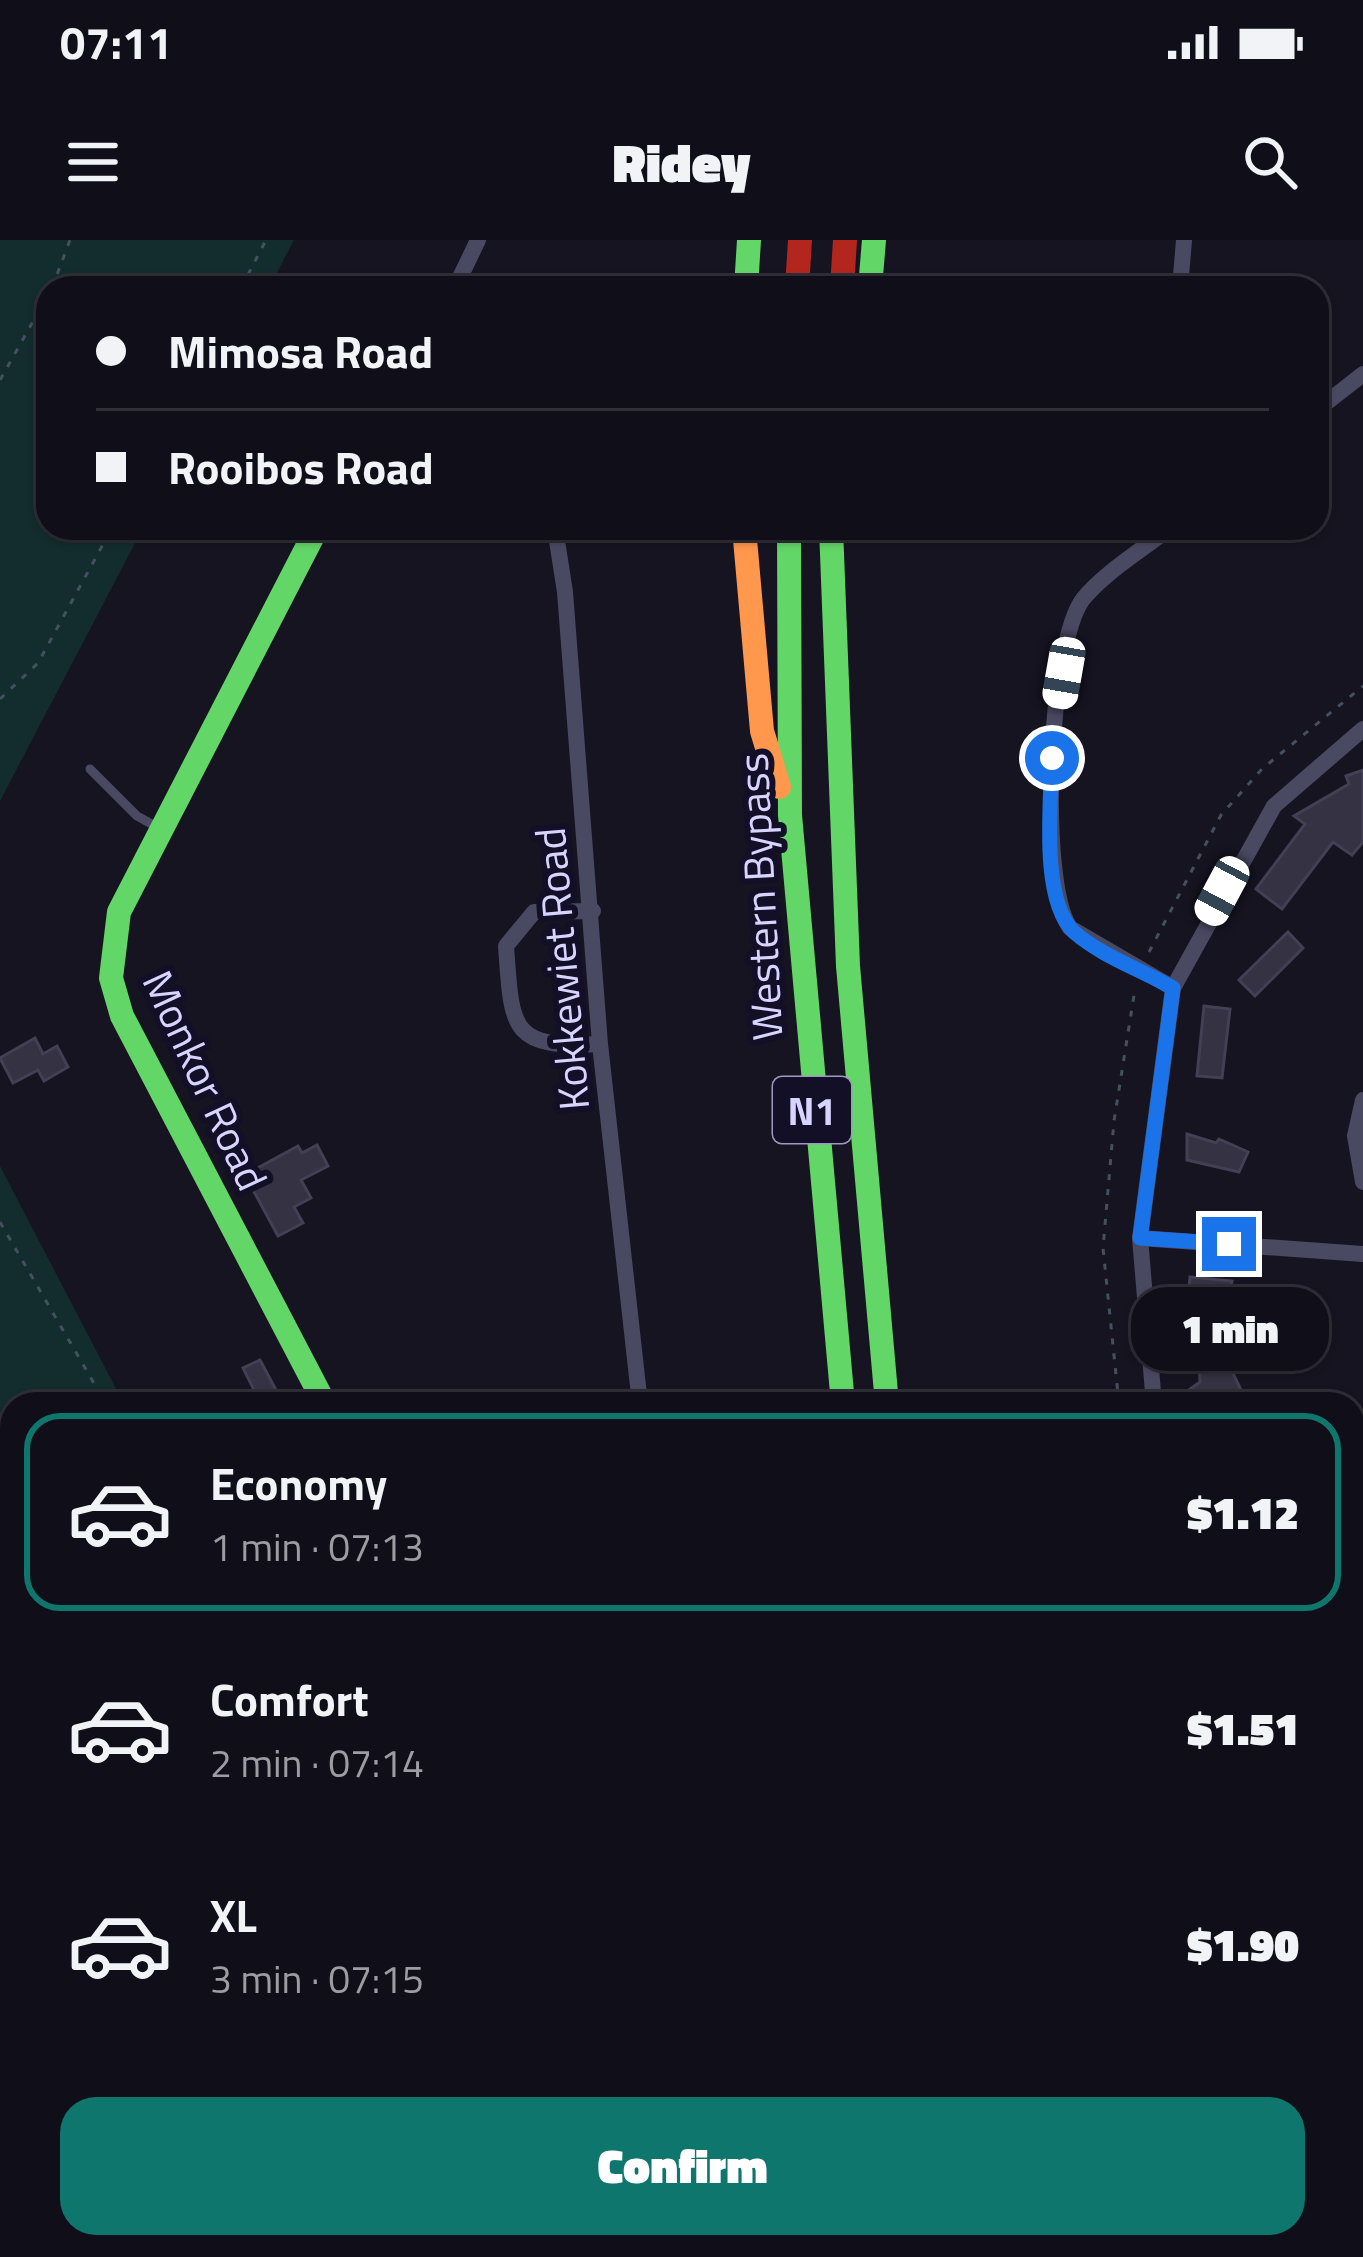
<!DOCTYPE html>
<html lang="en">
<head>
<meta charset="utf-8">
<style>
  body { margin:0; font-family:"Titillium Web",sans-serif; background:#191822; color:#f1f3f6; height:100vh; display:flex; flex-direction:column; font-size:45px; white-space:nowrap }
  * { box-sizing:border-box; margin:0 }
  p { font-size:39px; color:#9c9ca2 }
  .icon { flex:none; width:66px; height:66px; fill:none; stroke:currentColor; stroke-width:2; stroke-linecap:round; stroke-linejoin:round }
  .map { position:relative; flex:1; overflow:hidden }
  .drawer { position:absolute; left:0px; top:1152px; width:1365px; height:867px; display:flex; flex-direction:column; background:#100f19; border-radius:36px 36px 0 0; box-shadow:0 3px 9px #0004,0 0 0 3px #302f38 }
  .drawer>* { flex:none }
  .guide { position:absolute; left:36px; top:36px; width:1293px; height:264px; border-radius:36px; box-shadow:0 3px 9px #0004,0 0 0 3px #302f38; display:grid; align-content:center; height:264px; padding:0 60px; background:#100f19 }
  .end { position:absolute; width:54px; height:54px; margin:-27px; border:15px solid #1a73e8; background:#fff; box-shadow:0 0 0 6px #fff }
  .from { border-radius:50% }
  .bubble { position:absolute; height:84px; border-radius:36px; background:#100f19; box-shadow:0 3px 9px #0004,0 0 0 3px #302f38; font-size:39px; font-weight:800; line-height:84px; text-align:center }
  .car { position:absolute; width:36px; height:72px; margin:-36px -18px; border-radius:15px; box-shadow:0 0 9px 3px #0007; background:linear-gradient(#fff 24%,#345 0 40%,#fff 0 76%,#345 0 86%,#fff 0) }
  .guide b { display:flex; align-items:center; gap:42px; height:114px; font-size:45px }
  .guide b+b { border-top:3px solid #302f38 }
  .guide i { width:30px; height:30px; background:#f1f3f6 }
  ul { padding:21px 0 0; list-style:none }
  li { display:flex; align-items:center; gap:36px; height:198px; margin:0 24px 18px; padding:0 36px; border:6px solid transparent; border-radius:36px }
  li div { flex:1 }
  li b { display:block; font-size:45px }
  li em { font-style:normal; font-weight:800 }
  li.active { border-color:#0f766e }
  li>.icon { width:108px; height:108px; stroke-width:1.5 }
  .button { display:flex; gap:24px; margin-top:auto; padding:24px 60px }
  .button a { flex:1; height:138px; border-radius:36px; background:#0f766e; color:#fff; font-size:48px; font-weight:800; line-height:138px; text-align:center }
  .status { display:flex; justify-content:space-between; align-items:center; height:84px; padding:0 60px; background:#100f19; direction:ltr }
  .status svg { height:33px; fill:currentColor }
  header { display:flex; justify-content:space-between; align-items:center; height:156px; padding:0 60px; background:#100f19; font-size:54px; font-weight:800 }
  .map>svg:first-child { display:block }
  .green { fill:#132c2d }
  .building { fill:#343243; stroke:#433f54; stroke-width:3 }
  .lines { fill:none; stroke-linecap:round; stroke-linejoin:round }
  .path { stroke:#44505f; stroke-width:3; stroke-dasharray:6 9; stroke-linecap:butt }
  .lane { stroke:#4a4962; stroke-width:9 }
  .street { stroke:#4a4962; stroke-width:16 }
  .fast { stroke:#63d668; stroke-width:24 }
  .slow { stroke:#ff974d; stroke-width:24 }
  .jam { stroke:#b3261e; stroke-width:24 }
  .route { stroke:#1a73e8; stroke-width:15 }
  .labels { text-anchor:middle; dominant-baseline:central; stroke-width:12; stroke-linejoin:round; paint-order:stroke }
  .shield { fill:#130f26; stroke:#9e99be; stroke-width:3 }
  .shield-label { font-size:39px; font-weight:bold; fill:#d9d4ff }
  .street-label { font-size:42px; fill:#d9d4ff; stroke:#130f26 }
</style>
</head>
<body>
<div class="status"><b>07:11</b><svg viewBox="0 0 49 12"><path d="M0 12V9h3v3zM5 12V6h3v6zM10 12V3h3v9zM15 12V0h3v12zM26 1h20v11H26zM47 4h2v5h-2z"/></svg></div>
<header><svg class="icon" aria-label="menu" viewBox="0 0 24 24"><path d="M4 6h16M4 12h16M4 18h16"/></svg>Ridey<svg class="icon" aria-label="search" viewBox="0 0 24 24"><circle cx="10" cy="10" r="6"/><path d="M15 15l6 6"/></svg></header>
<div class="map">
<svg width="1363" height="2017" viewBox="0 0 1363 2017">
  <rect width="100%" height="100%" fill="#161421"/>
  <g class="green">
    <polygon points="0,0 294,0 269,48 48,48 48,288 143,288 0,561"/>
    <polygon points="0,926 124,1164 12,1164 12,2007 564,2007 569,2017 0,2017"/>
  </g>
  <g class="building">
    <polygon points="1363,530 1363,602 1352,615 1333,602 1282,669 1256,649 1305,584 1294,576 1349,544 1346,536"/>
    <polygon points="1288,692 1303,708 1255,756 1239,740"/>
    <polygon points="1204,766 1230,769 1222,838 1197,836"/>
    <polygon points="35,798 43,814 57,806 68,827 44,841 38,830 13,843 0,818"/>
    <polygon points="1187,894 1216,903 1219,899 1248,912 1239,932 1187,920"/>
    <polygon points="317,905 328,926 301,940 311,958 294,967 303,983 278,996 245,935 298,906 302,913"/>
    <polygon points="1190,1037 1232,1041 1227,1067 1232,1089 1217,1089 1217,1067 1188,1060"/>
    <polygon points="1224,1115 1242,1152 1222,1164 1198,1164 1189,1150 1200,1142 1199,1119"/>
    <polygon points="260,1120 276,1150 280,1164 261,1164 243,1128"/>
  </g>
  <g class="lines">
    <g class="path">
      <polyline points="52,48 70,0"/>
      <polyline points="241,48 266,0"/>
      <polyline points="0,140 48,55"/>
      <polyline points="0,459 38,423 112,288"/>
      <polyline points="1149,712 1221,575 1262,529 1363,446"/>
      <polyline points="0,982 106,1164"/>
      <polyline points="1119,1164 1103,1008 1114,881 1135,749"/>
      <polyline points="0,1440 12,1459 0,1467"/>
      <path d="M 0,1752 C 9,1772 15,1790 0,1809"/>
      <polyline points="543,2007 548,2017"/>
      <polyline points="1196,2007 1197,2017"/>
    </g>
    <polyline class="lane" points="90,529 137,576 161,589"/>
    <g class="street">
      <polyline points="455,48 478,0"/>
      <polyline points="1180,48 1184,0"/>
      <polyline points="1317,170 1363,134"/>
      <polyline points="555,288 565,352 600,804 640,1164"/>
      <path d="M 1170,288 C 1142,310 1105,332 1083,359 C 1049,404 1038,641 1070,688 L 1173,748"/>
      <path d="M 593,671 L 534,672 L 506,706 C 512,788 509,809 600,804"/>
      <polyline points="1363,860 1355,896 1363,942"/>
      <polyline points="1140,998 1363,1014"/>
      <polyline points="1154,1164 1140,998 1173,748 1274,566 1363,489"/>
      <polyline points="1353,1810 1363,1802"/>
      <polyline points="670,2007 671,2017"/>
      <polyline points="1240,2007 1241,2017"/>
    </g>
    <g class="fast">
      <polyline points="746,48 749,0"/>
      <polyline points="870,48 874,0"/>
      <polyline points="317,288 119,672 111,738 122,776 325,1164"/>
      <polyline points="789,288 790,575 843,1164"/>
      <polyline points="831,288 848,726 887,1164"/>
    </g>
    <g class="slow">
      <polyline points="744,288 762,491 779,547"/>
      <polyline points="970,2007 971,2017"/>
    </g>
    <g class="jam">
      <polyline points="797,48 800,0"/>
      <polyline points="842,48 845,0"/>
      <polyline points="919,2007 919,2017"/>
    </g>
  </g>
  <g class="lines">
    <path class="route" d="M 1052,518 C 1051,562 1040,660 1074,692 C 1101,716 1142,730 1173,748 L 1140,998 L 1229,1004"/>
  </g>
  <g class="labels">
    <rect class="shield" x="773" y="837" width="78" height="66" rx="9"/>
    <g class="shield-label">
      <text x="812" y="870">N1</text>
    </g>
    <g class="street-label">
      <text transform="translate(759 657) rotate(-93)">Western Bypass</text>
      <text transform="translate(561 729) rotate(-95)">Kokkewiet Road</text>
      <text transform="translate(206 840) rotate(65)">Monkor Road</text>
    </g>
  </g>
</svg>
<i class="end from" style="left:1052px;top:518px"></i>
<i class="end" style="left:1229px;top:1004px"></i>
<div class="bubble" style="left:1131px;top:1047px;width:198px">1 min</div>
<i class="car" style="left:1064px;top:433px;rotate:190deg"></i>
<i class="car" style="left:1222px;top:651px;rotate:208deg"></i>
<div class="guide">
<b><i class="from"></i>Mimosa Road</b>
<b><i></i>Rooibos Road</b>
</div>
<section class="drawer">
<ul>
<li class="active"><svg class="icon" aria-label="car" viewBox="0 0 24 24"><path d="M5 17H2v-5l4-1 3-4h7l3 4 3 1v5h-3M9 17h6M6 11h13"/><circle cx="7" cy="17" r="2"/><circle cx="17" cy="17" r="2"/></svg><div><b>Economy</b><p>1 min · 07:13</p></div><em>$1.12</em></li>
<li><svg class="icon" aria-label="car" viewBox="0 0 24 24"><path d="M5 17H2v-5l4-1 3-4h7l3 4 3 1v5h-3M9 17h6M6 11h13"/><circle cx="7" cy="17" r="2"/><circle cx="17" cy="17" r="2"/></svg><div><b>Comfort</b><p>2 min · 07:14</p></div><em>$1.51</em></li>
<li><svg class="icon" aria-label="car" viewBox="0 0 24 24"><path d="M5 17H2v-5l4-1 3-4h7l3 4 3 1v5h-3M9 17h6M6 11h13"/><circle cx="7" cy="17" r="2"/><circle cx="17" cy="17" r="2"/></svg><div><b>XL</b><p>3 min · 07:15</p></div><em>$1.90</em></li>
</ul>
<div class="button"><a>Confirm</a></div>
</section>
</div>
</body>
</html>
